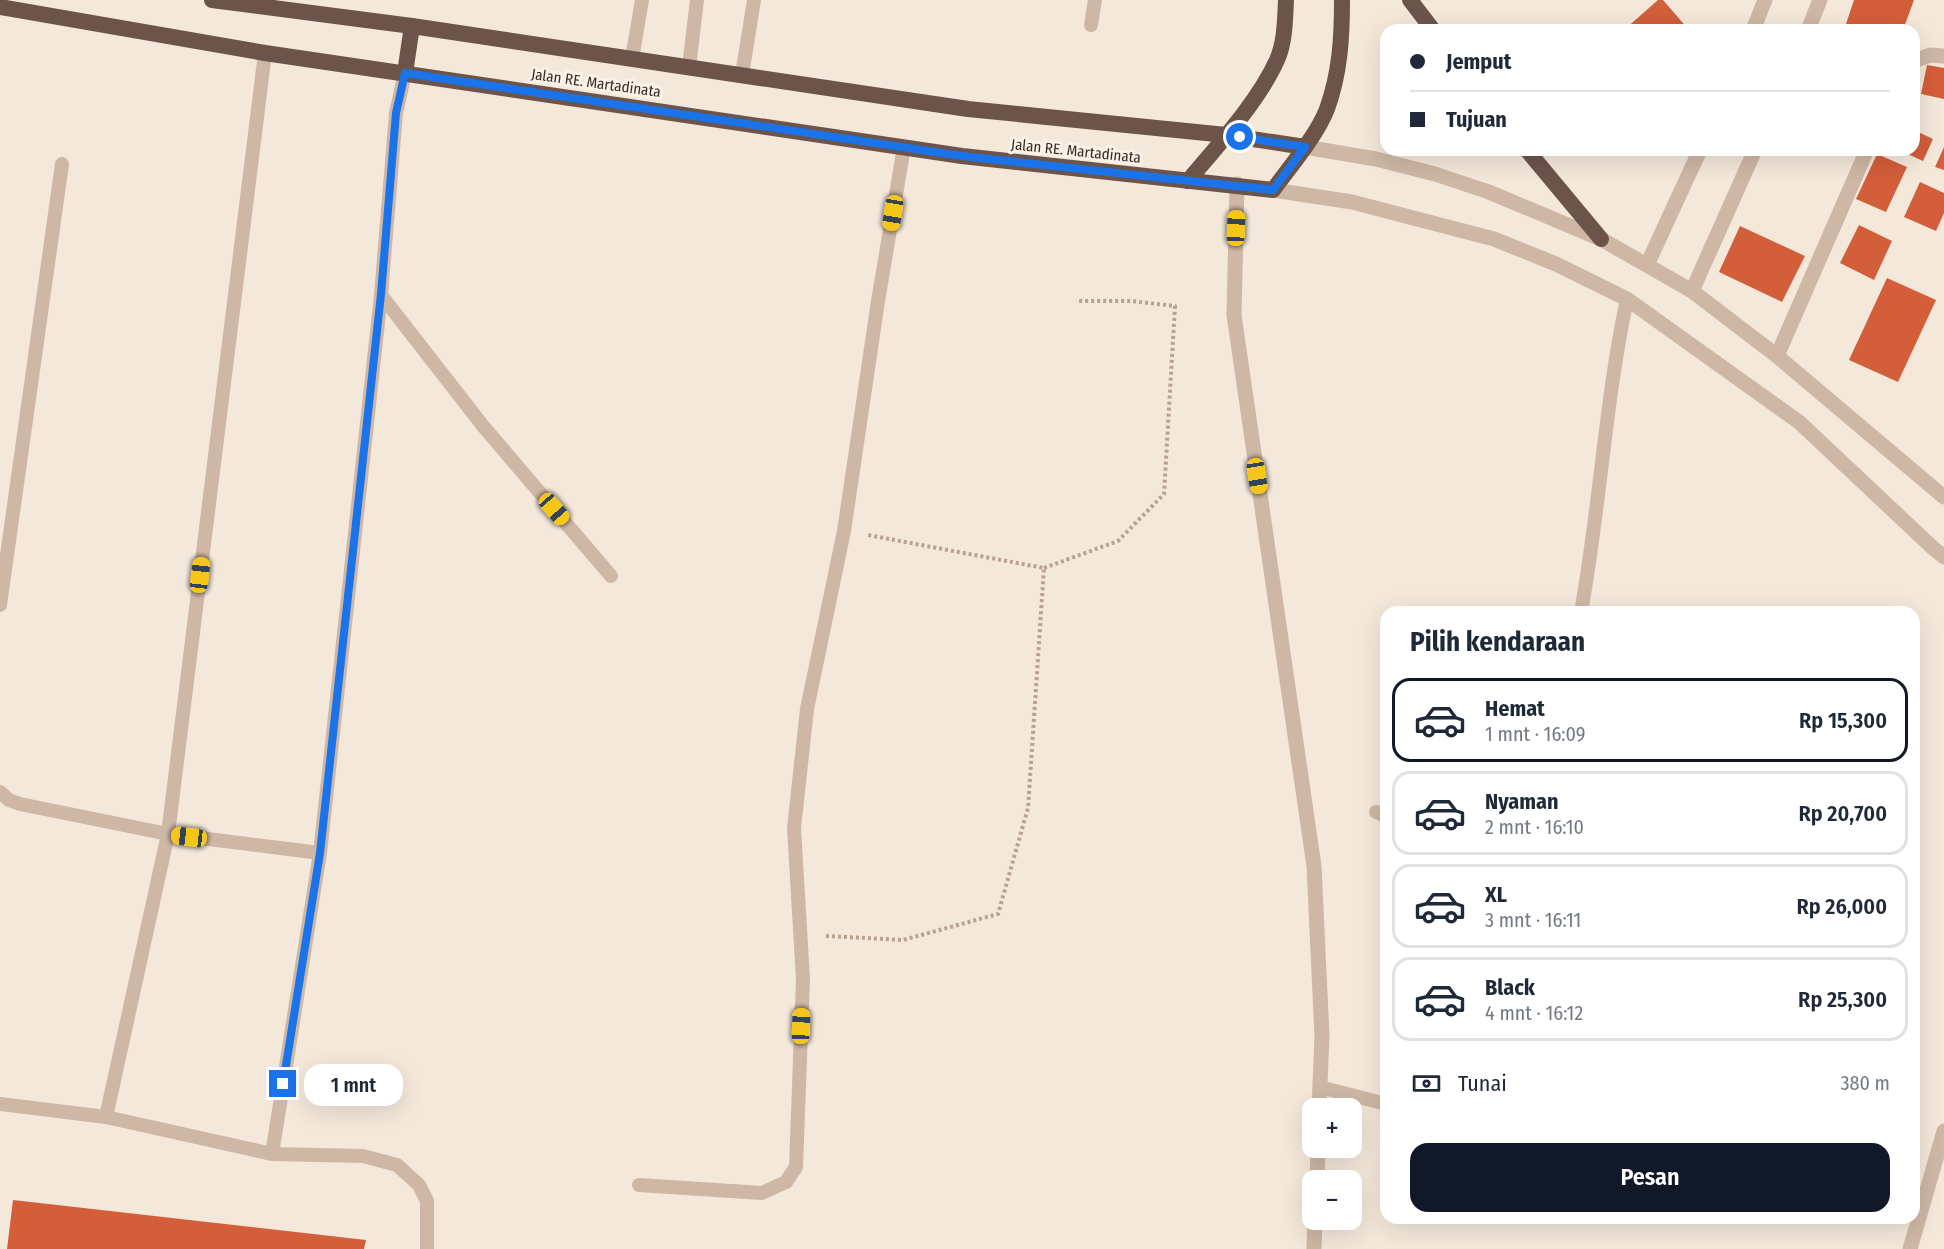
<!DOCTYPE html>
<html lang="id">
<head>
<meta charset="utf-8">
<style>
  body { margin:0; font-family:"Fira Sans Condensed",sans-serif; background:#f6f6f7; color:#1f2937; height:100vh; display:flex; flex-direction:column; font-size:22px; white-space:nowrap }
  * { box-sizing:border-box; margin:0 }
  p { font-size:20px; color:#747a83 }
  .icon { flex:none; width:33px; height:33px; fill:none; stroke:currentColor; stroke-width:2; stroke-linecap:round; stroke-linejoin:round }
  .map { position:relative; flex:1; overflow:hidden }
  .panel { position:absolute; left:1380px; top:606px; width:540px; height:618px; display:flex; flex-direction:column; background:#fff; border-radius:18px; box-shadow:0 6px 24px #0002 }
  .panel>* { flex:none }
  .hud { position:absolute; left:1380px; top:24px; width:540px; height:132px; border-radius:18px; box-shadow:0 6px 24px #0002; display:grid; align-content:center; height:132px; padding:0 30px; background:#fff }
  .fabs { position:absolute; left:1302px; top:1098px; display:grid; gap:12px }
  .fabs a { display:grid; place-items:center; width:60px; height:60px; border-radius:12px; background:#fff; box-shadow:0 6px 24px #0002; font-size:30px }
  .end { position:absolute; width:27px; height:27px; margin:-14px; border:8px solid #1a73e8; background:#fff; box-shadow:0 0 0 3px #fff }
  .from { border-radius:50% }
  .bubble { position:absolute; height:42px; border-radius:18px; background:#fff; box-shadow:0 6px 24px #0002; font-size:20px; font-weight:600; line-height:42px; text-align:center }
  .car { position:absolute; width:18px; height:36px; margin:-18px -9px; border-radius:8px; box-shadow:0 0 4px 2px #0007; background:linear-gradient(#f5c518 24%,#345 0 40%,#f5c518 0 76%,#345 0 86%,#f5c518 0) }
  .hud b { display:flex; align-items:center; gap:21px; height:57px; font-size:22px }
  .hud b+b { border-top:2px solid #e0e1e3 }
  .hud i { width:15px; height:15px; background:#1f2937 }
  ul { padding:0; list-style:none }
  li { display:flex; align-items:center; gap:18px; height:84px; margin:0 12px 9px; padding:0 18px; border:3px solid #e0e1e3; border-radius:18px }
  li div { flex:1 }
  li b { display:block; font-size:22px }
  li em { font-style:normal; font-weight:600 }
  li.current { border-color:#111827 }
  li>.icon { width:54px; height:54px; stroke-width:1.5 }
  h2 { padding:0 30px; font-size:27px; line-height:72px }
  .pay { display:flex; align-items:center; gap:15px; height:66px; padding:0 30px; font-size:22px }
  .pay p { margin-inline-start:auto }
  .cta { display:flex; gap:12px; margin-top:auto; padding:12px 30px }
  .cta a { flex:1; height:69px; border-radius:18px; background:#111827; color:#fff; font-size:24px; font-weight:600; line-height:69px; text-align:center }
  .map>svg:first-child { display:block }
  .building { fill:#d35e3a }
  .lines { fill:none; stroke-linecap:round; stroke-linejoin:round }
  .path { stroke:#baa18f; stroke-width:4; stroke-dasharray:3 3; stroke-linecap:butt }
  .service { stroke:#ceb7a5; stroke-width:14 }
  .minor { stroke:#ceb7a5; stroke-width:15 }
  .tertiary { stroke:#ceb7a5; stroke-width:15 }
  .trunk { stroke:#6c544a; stroke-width:16 }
  .route { stroke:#1a73e8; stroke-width:8 }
  .labels { text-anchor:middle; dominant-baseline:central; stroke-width:6; stroke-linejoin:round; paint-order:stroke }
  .street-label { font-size:15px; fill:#392c27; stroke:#fbf2e7 }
</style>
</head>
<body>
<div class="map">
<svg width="1944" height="1249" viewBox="0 0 1944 1249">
  <rect width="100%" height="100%" fill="#f4e8da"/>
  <g class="building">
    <polygon points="1658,0 1663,0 1689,30 1624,30"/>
    <polygon points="1854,0 1914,0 1903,30 1844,30"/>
    <polygon points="1927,65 1944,68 1944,99 1921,94"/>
    <polygon points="1914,130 1933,139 1923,161 1899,150 1914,150"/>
    <polygon points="1944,147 1944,170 1935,167"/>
    <polygon points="1877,154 1907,167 1886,212 1856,199"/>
    <polygon points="1920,182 1944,193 1944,213 1936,231 1904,217"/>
    <polygon points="1859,225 1892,241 1874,280 1840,263"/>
    <polygon points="1740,226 1805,256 1782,302 1719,272"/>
    <polygon points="1887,278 1936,300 1898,382 1849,360"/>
    <polygon points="13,1200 366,1240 364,1249 7,1249"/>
  </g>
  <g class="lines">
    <g class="path">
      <polyline points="1044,568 1118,541 1164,494 1175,306 1131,301 1076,301"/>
      <polyline points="826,936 903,940 998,914 1028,808 1044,568 868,535"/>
    </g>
    <g class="service">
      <polyline points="1091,25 1095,0"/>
      <polyline points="632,59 642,0"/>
      <polyline points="689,67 697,0"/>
      <polyline points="742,75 754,0"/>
      <polyline points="381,295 483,426 611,576"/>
      <polyline points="0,605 62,164"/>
      <path d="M 1581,612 C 1600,508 1605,402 1627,299"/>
      <polyline points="0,792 9,800 20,804 168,834 320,853"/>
      <polyline points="1376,812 1386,816"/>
      <polyline points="1320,1087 1386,1104"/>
      <polyline points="0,1104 106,1117 272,1154 363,1156 397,1165 419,1185 427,1201 427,1249"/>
      <polyline points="106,1117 168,834 265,53"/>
      <polyline points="272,1154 320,853 381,295 396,113 405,73"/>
      <polyline points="639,1185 762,1193 786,1182 796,1167 803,979 794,828 807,709 844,531 878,301 904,147"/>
    </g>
    <g class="minor">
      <polyline points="1753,30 1765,0"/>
      <polyline points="1808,30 1820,0"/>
      <polyline points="1914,61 1930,55 1944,56"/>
      <polyline points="1237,184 1234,315 1314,866 1322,1036 1319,1108"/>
      <polyline points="1647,265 1700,150"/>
      <polyline points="1692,291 1755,150"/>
      <polyline points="1777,356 1867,150"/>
      <polyline points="1317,1180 1318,1148"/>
      <polyline points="1314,1249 1315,1220"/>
      <polyline points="1910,1249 1944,1131"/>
    </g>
    <g class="tertiary">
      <polyline points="1305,147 1376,159 1435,174 1489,192 1601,239 1692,291 1777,356 1944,497"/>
      <polyline points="1273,190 1352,202 1494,239 1556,264 1627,299 1799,422 1933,548 1944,557"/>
    </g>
    <g class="trunk">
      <polyline points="212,0 412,26 968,109 1226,135 1305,147"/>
      <polyline points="1410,0 1433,30"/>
      <path d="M 0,7 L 265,53 L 962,156 L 1273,190 C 1290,167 1317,135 1327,109 C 1340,73 1342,38 1342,0"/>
      <polyline points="405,73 412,26"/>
      <polyline points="1527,150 1601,239"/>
      <path d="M 1188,181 C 1218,145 1258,102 1277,60 C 1285,42 1285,20 1286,0"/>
    </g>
  </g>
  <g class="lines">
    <polyline class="route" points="283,1084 320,853 381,294 396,113 405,73 962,156 1273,190 1305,147 1240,137"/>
  </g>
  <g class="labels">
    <g class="street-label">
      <text transform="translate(596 83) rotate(8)">Jalan RE. Martadinata</text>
      <text transform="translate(1076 151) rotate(6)">Jalan RE. Martadinata</text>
    </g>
  </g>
</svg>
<div class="fabs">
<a>+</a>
<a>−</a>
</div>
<i class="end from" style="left:1240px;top:137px"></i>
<i class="end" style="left:283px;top:1084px"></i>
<div class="bubble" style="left:304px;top:1064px;width:99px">1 mnt</div>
<i class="car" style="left:893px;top:213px;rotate:189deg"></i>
<i class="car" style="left:1236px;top:228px;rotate:2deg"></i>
<i class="car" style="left:1257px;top:476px;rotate:171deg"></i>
<i class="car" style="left:554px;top:509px;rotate:139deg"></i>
<i class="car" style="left:200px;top:575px;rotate:7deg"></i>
<i class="car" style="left:189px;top:837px;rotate:277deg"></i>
<i class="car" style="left:801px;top:1026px;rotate:2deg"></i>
<div class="hud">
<b><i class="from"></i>Jemput</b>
<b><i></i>Tujuan</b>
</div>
<section class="panel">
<h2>Pilih kendaraan</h2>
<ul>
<li class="current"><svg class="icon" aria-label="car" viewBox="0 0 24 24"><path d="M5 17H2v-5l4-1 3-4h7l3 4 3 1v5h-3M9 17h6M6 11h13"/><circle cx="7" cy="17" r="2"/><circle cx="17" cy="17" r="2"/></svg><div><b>Hemat</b><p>1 mnt · 16:09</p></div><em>Rp 15,300</em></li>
<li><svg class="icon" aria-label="car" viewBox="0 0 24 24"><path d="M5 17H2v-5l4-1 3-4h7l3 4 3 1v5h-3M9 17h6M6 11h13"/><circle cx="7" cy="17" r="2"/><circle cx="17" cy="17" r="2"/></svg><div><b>Nyaman</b><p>2 mnt · 16:10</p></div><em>Rp 20,700</em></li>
<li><svg class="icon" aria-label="car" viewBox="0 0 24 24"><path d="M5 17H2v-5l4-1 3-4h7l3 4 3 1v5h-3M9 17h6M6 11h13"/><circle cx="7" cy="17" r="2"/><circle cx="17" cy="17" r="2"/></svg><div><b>XL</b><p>3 mnt · 16:11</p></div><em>Rp 26,000</em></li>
<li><svg class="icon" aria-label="car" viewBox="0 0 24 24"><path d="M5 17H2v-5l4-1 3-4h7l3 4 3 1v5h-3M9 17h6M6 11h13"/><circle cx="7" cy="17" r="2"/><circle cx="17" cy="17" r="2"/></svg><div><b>Black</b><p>4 mnt · 16:12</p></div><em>Rp 25,300</em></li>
</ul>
<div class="pay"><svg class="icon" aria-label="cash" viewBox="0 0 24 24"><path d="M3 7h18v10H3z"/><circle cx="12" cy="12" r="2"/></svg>Tunai<p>380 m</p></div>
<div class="cta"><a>Pesan</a></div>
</section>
</div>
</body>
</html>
